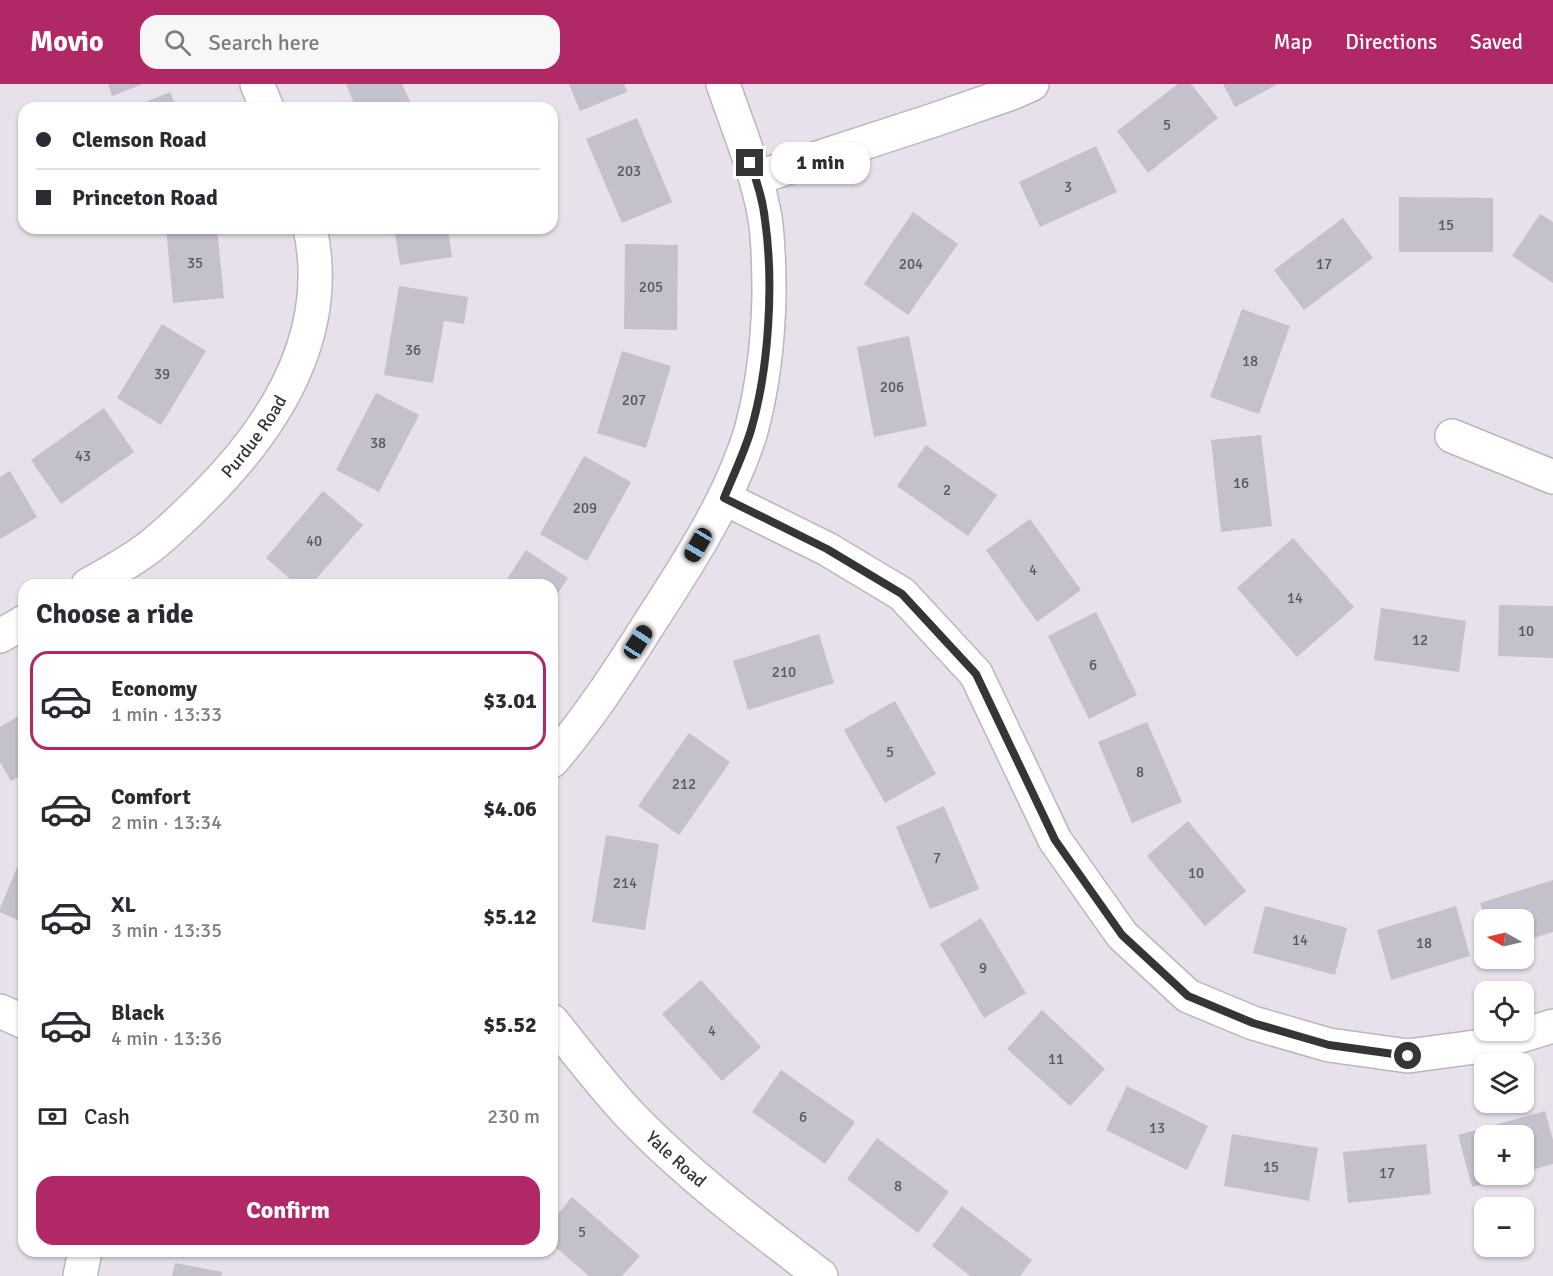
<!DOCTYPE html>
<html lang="en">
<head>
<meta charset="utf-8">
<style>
  body { margin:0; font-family:Signika,sans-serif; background:#f7f7f7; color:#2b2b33; height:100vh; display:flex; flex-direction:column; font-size:22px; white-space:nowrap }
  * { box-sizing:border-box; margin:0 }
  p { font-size:20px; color:#7c7c81 }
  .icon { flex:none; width:33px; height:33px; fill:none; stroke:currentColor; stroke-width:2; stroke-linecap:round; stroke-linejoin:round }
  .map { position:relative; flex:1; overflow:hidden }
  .drawer { position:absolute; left:18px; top:495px; width:540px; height:678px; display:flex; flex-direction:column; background:#fff; border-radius:18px; box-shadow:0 2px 4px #0004 }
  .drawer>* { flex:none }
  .guide { position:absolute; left:18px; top:18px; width:540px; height:132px; border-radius:18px; box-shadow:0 2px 4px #0004; display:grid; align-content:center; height:132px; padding:0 18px; background:#fff }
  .needle { width:39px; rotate:278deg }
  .buttons { position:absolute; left:1474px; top:825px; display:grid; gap:12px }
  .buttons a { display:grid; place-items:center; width:60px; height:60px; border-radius:12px; background:#fff; box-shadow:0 2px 4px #0004; font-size:30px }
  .end { position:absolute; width:27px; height:27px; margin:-14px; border:8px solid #373438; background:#fff; box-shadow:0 0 0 3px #fff }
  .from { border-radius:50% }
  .bubble { position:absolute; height:42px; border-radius:18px; background:#fff; box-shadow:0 2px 4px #0004; font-size:20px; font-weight:800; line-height:42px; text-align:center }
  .car { position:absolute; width:18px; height:36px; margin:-18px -9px; border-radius:8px; box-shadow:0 0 4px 2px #0007; background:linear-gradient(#222 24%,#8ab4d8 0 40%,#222 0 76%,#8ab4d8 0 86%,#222 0) }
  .guide b { display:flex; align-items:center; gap:21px; height:57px; font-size:22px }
  .guide b+b { border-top:2px solid #e1e1e2 }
  .guide i { width:15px; height:15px; background:#2b2b33 }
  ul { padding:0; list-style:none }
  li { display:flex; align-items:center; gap:18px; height:99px; margin:0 12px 9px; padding:0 6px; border:3px solid transparent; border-radius:18px }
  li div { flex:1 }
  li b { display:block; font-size:22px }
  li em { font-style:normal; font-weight:800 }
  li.active { border-color:#b12867 }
  li>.icon { width:54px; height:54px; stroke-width:1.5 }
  h2 { padding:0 18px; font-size:27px; line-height:72px }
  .pay { display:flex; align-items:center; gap:15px; height:66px; padding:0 18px; font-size:22px }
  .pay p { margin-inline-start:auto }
  .button { display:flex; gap:12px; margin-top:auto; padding:12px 18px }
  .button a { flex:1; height:69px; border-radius:18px; background:#b12867; color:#fff; font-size:24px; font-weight:800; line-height:69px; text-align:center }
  header { display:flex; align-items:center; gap:36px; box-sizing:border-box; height:84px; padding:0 30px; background:#b12867; color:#fff }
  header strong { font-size:28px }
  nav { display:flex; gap:33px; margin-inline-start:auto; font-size:21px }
  .search { width:420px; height:54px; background:#f7f7f7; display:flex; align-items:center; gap:15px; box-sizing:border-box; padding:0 21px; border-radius:18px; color:#7c7c81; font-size:22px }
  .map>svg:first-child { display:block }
  .building { fill:#c4c1cc }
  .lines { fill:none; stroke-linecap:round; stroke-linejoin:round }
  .minor-casing { stroke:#bcb5be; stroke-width:36 }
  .minor { stroke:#fff; stroke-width:33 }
  .route { stroke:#373438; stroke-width:8 }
  .labels { text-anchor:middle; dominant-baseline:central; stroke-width:5; stroke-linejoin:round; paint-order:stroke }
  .number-label { font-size:15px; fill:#5a575d }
  .street-label { font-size:18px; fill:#373438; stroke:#e8e0ea }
</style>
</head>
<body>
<header>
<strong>Movio</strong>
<div class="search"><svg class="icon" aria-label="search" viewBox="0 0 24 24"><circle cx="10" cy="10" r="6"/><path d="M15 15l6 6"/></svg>Search here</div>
<nav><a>Map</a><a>Directions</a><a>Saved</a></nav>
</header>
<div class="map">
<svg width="1553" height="1192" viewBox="0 0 1553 1192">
  <rect width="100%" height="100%" fill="#e8e0ea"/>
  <g class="building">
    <polygon points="108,0 143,0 112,12"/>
    <polygon points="346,0 402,0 413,24 356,24"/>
    <polygon points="569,0 624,0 627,8 580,27"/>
    <polygon points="1178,0 1191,0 1218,34 1148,89 1117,47"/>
    <polygon points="1223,0 1278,0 1235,23"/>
    <polygon points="170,8 177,24 131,24"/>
    <polygon points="637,34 672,118 622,139 586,55"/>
    <polygon points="1096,62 1117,108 1040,143 1019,98"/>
    <polygon points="1399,113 1493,114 1493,168 1399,168"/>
    <polygon points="913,128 958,160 908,231 864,200"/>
    <polygon points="1540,130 1553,138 1553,199 1512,172"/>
    <polygon points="1343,134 1373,174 1304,226 1274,186"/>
    <polygon points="166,144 217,144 224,214 173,219"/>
    <polygon points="394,144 448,144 452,173 400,181"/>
    <polygon points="625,160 678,161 677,246 624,245"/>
    <polygon points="399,202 468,213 464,240 444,237 433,299 384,291"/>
    <polygon points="1242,225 1290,242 1259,330 1210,313"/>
    <polygon points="162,240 206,267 161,341 117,314"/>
    <polygon points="909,252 927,342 874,353 857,263"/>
    <polygon points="622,267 671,282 646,364 597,349"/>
    <polygon points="376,309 419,331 379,408 336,386"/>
    <polygon points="104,324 134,368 61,420 31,376"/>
    <polygon points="1261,351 1272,442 1221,448 1211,356"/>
    <polygon points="926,361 997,411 968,452 897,402"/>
    <polygon points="584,372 631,398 587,477 540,450"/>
    <polygon points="10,387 37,433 0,455 0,393"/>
    <polygon points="323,407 363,441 311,501 297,501 266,474"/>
    <polygon points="1030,435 1081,506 1037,538 986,466"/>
    <polygon points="1293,454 1354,523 1297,573 1237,504"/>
    <polygon points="526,466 568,494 552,518 552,501 503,501"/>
    <polygon points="1499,521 1553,522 1553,574 1498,572"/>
    <polygon points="1381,524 1466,537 1459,588 1374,576"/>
    <polygon points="1096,528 1137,611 1089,635 1048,552"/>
    <polygon points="819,550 834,599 748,626 733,577"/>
    <polygon points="895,617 936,690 885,719 844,646"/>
    <polygon points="24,629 24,690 11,697 0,678 0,643"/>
    <polygon points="1147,638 1182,718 1132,739 1098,658"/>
    <polygon points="689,649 730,678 679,751 638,722"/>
    <polygon points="944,722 979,805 930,825 896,743"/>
    <polygon points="1188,737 1246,807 1205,842 1147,772"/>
    <polygon points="606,751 659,760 645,846 592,838"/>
    <polygon points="19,779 24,782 24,839 0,828 0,824"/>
    <polygon points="1553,796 1553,848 1524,857 1524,836 1486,836 1480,819"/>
    <polygon points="1265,822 1347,844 1335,891 1253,869"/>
    <polygon points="1456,822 1470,872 1391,896 1377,846"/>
    <polygon points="981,834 1026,909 984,934 940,860"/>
    <polygon points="701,896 761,963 722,997 662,930"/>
    <polygon points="1042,926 1105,985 1070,1022 1007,965"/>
    <polygon points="781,986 855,1038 825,1080 752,1028"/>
    <polygon points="1127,1002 1208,1042 1187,1086 1106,1046"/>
    <polygon points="1545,1027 1553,1056 1553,1080 1524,1088 1524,1052 1485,1052 1485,1090 1514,1091 1472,1103 1458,1051"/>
    <polygon points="1232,1050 1318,1064 1309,1117 1224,1102"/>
    <polygon points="877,1054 949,1108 918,1149 847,1095"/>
    <polygon points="1426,1060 1431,1110 1348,1119 1343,1068"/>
    <polygon points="572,1113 640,1172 622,1192 589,1192 552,1160 552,1137"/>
    <polygon points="962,1122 1032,1176 1020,1192 970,1192 932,1162"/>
    <polygon points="175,1179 222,1188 221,1192 172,1192"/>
  </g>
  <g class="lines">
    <defs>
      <g id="minor">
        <polyline points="257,0 267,24"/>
        <polyline points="756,94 934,36 1012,9 1032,0"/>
        <polyline points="1452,352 1553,393"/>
        <polyline points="724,414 827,465 902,510 976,590 1055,756 1122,851 1188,912 1253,939 1329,961 1408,972 1490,961 1553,942"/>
        <path id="s1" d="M 88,501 C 108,490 128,479 147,465 C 167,450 186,431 204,413 C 276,341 333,249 310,144"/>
        <polyline points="0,552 24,538"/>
        <path d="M 552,677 C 588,635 618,589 647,543 C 686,483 730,416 751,347 C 763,303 768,257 769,212 C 769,186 769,160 765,134 C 757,88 738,44 723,0"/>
        <polyline points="0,927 24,938"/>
        <path id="s2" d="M 552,937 C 577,968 601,1000 628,1029 C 686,1090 754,1141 821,1192"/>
        <polyline points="80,1192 85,1167"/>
      </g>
    </defs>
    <use href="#minor" class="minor-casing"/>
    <use href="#minor" class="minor"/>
  </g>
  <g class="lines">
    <path class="route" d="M 750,79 C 757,97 763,117 765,136 C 774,199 769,285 751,346 C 744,369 733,392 724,414 L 827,465 L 902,510 L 976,590 L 1055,756 L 1122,851 L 1188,912 L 1253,939 L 1329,961 L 1408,972"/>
  </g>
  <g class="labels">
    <g class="number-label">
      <text x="1167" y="41">5</text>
      <text x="629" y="87">203</text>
      <text x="1068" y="103">3</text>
      <text x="1446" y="141">15</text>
      <text x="195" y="179">35</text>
      <text x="911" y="180">204</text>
      <text x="1324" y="180">17</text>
      <text x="651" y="203">205</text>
      <text x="413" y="266">36</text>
      <text x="1250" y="277">18</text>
      <text x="162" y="290">39</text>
      <text x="892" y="303">206</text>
      <text x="634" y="316">207</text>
      <text x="378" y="359">38</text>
      <text x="83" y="372">43</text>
      <text x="1241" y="399">16</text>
      <text x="947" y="406">2</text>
      <text x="585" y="424">209</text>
      <text x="314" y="457">40</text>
      <text x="1033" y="486">4</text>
      <text x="1295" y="514">14</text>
      <text x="1526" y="547">10</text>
      <text x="1420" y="556">12</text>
      <text x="1093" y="581">6</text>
      <text x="784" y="588">210</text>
      <text x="890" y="668">5</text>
      <text x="1140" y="688">8</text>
      <text x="684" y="700">212</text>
      <text x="937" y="774">7</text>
      <text x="1196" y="789">10</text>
      <text x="625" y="799">214</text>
      <text x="1300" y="856">14</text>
      <text x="1424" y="859">18</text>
      <text x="983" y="884">9</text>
      <text x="712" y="947">4</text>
      <text x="1056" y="975">11</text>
      <text x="803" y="1033">6</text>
      <text x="1157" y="1044">13</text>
      <text x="1271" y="1083">15</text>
      <text x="1387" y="1089">17</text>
      <text x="898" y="1102">8</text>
      <text x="582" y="1148">5</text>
    </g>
    <g class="street-label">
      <text stroke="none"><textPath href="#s1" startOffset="225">Purdue Road</textPath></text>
      <text stroke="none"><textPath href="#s2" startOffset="186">Yale Road</textPath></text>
    </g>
  </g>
</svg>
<div class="buttons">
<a><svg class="needle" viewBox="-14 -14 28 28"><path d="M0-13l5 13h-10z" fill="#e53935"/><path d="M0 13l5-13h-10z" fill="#7c7c81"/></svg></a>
<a><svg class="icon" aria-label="locate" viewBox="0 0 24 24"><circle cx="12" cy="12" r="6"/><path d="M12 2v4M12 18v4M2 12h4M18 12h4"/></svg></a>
<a><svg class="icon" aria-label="layers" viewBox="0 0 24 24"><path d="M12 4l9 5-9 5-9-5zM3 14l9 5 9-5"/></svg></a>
<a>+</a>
<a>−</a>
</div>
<i class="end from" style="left:1408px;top:972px"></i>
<i class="end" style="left:750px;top:79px"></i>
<div class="bubble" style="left:771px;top:58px;width:99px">1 min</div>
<i class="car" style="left:698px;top:461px;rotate:210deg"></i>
<i class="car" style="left:638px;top:558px;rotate:33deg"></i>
<div class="guide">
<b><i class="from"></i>Clemson Road</b>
<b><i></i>Princeton Road</b>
</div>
<section class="drawer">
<h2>Choose a ride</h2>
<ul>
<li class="active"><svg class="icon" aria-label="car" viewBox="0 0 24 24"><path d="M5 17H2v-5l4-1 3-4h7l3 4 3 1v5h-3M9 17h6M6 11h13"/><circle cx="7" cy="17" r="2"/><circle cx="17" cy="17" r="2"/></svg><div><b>Economy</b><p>1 min · 13:33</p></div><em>$3.01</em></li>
<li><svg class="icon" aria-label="car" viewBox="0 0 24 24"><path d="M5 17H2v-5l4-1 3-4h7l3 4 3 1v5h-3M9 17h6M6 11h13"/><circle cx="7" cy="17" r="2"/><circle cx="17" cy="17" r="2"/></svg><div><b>Comfort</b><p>2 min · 13:34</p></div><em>$4.06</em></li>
<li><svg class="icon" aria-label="car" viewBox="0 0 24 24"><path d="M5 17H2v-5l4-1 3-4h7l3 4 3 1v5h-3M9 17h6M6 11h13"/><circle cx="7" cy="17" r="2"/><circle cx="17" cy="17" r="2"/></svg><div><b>XL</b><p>3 min · 13:35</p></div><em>$5.12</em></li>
<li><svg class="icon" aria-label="car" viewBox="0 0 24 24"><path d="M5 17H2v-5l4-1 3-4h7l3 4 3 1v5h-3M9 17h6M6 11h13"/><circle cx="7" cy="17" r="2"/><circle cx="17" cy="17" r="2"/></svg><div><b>Black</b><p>4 min · 13:36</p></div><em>$5.52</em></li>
</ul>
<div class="pay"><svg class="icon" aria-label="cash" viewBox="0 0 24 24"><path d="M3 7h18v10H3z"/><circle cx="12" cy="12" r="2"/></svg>Cash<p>230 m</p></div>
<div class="button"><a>Confirm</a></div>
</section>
</div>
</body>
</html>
